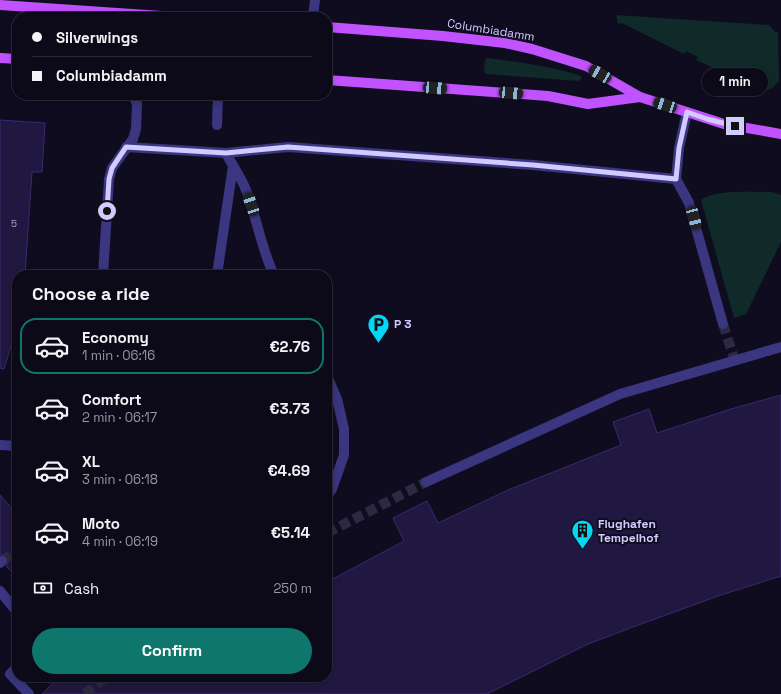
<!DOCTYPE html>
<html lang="en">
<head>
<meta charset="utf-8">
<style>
  body { margin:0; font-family:"Space Grotesk",sans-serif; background:#1a1725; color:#f1f3f6; height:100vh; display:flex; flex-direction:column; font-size:15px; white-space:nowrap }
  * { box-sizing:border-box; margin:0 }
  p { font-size:13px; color:#9a9aa2 }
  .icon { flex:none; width:22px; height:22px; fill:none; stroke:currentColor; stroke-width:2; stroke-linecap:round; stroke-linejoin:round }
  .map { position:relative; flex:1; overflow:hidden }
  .panel { position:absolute; left:12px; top:270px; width:320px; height:412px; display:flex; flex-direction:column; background:#0c0918; border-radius:16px; box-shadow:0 2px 10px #0003,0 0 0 1px #2c2a37 }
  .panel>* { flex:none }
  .top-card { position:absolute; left:12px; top:12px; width:320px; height:88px; border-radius:16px; box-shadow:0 2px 10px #0003,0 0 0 1px #2c2a37; display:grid; align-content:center; height:88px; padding:0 20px; background:#0c0918 }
  .end { position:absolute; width:18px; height:18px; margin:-9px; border:5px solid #d2cbff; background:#111; box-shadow:0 0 0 2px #111 }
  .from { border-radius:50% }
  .bubble { position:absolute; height:28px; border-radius:14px; background:#0c0918; box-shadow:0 2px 10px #0003,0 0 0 1px #2c2a37; font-size:13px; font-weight:700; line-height:28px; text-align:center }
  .car { position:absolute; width:12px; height:24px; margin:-12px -6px; border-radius:5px; box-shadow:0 0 3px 1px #0007; background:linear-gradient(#222 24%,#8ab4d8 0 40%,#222 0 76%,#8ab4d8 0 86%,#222 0) }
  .top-card b { display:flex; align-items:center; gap:14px; height:38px; font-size:15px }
  .top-card b+b { border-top:1px solid #2c2a37 }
  .top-card i { width:10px; height:10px; background:#f1f3f6 }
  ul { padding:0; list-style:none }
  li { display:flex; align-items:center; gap:12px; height:56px; margin:0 8px 6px; padding:0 12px; border:2px solid transparent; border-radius:16px }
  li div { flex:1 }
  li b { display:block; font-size:15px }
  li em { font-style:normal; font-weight:700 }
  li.selected { border-color:#0f766e }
  li>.icon { width:36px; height:36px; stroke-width:1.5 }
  h2 { padding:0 20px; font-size:18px; line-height:48px }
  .pay { display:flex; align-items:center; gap:10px; height:44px; padding:0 20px; font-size:15px }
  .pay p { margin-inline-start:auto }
  .primary-button { display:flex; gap:8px; margin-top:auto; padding:8px 20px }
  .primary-button a { flex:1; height:46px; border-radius:24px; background:#0f766e; color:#fff; font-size:16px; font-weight:700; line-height:46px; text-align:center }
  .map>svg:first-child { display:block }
  .green { fill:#0f2a29 }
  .building { fill:#211841; stroke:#38296e }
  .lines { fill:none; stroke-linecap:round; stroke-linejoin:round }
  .minor-tunnel { stroke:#2d2941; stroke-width:10; stroke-dasharray:10 5; stroke-linecap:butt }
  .minor { stroke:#3a3680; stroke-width:10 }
  .major { stroke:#c152ff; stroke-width:10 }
  .route { stroke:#d2cbff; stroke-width:5 }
  .labels { text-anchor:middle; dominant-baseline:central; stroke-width:4; stroke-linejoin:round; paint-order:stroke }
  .number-label { font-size:10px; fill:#a69ed0 }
  .street-label { font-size:12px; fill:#d2cbff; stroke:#100c20 }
  .poi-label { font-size:12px; font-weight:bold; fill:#d2cbff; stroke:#100c20; text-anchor:start }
</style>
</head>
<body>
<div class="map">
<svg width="781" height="694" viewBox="0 0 781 694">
  <rect width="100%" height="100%" fill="#100c20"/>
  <g class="green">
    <path d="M 616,15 L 769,25 L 775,32 L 778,32 L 779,80 C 774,88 769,92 760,90 L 696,60 L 698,57 L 686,51 L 684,54 L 622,23 L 618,24 Z"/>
    <path d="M 487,58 C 518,62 551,66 581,76 L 581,79 L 578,81 L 486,74 L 484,71 L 485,60 Z"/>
    <path d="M 772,192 L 781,195 L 781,242 L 746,314 L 734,318 L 701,200 C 714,189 754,192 772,192 Z"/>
  </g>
  <g class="building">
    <polygon points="0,120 45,123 42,172 32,172 25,275 17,275 17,326 4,369 0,368"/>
    <polygon points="781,395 781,576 718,596 633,627 588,644 487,694 42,694 59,677 327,677 327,582 404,541 393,518 427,501 438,523 508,490 621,445 613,422 649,409 657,433 731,409"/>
    <polygon points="0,495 17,514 17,577 6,566 8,562 7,557 4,555 0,555"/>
  </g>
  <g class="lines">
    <g class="minor-tunnel">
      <polyline points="723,324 735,361"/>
      <polyline points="327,533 426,482"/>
      <polyline points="2,561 17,551"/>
      <polyline points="85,694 106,677"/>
    </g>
    <g class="minor">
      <polyline points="313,17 315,0"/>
      <polyline points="687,112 679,148 676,179 689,203 723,324"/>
      <polyline points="217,125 218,95"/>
      <polyline points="126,147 226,153 288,147 533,165 676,179"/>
      <path d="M 226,153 C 232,165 241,177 246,190 C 257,218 261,248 274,275"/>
      <polyline points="103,275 109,179 112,168 133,139 136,129 137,104 133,95"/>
      <polyline points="217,275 233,166"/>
      <polyline points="327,376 337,399 344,429 344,455 332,489 327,496"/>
      <polyline points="0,445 17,446"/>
      <polyline points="426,482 620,394 781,347"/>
      <polyline points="0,563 2,561"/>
      <polyline points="0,591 17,612"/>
      <polyline points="17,667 10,674 29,694"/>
    </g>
    <g class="major">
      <polyline points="0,5 176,17"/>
      <polyline points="327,27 443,36 505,43 532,49 586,66 640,97 724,124 781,134"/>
      <polyline points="0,58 17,59"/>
      <polyline points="327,80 548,96 588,104 640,97"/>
    </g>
  </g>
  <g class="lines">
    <polyline class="route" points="107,211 109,179 112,168 126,147 226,153 288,147 533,165 676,179 679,148 687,112 707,119 735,126"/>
  </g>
  <defs>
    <symbol id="parking-pin" viewBox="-11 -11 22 30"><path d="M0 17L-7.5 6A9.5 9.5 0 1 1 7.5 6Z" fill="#00d9f6" stroke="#100c20"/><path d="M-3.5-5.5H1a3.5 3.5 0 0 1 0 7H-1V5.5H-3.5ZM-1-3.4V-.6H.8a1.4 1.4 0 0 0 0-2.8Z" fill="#111"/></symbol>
    <symbol id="building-pin" viewBox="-11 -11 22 30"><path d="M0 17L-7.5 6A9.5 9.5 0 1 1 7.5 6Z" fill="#00d9f6" stroke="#100c20"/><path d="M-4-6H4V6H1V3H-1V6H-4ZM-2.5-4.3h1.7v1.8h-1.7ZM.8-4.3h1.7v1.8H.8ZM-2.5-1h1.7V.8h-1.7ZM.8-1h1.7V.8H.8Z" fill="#111"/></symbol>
  </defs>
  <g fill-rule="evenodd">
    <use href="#parking-pin" x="366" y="312" width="25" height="34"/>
    <use href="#building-pin" x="570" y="518" width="25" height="34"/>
  </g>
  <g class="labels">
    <g class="number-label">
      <text x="14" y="223">5</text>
    </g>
    <g class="street-label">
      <text transform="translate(491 30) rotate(9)">Columbiadamm</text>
    </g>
    <g class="poi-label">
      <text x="394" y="324">P 3</text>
      <text x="598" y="524">Flughafen<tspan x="598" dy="14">Tempelhof</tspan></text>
    </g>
  </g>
</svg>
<i class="end from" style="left:107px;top:211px"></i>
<i class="end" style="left:735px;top:126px"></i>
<div class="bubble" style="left:702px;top:68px;width:66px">1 min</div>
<i class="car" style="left:600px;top:74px;rotate:300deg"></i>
<i class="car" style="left:435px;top:88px;rotate:94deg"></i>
<i class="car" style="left:511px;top:93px;rotate:95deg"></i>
<i class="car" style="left:665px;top:105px;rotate:288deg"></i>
<i class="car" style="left:251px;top:204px;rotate:341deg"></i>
<i class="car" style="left:694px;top:218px;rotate:165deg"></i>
<div class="top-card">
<b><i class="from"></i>Silverwings</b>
<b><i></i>Columbiadamm</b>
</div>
<section class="panel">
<h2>Choose a ride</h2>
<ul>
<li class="selected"><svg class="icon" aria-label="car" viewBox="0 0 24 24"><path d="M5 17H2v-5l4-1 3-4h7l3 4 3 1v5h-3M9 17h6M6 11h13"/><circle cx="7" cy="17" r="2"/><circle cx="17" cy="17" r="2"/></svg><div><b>Economy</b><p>1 min · 06:16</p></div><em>€2.76</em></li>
<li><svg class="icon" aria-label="car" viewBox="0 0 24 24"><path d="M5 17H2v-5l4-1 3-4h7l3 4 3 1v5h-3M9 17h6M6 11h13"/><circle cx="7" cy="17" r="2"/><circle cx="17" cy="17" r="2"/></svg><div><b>Comfort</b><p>2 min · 06:17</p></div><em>€3.73</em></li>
<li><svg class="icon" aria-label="car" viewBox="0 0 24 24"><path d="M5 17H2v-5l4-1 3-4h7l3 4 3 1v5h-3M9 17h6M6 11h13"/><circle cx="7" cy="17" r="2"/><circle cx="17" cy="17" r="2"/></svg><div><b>XL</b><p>3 min · 06:18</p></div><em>€4.69</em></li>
<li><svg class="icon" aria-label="car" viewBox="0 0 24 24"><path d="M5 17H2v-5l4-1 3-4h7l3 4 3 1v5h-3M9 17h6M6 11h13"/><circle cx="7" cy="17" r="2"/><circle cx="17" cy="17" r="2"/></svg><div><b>Moto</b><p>4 min · 06:19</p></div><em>€5.14</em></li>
</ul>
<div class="pay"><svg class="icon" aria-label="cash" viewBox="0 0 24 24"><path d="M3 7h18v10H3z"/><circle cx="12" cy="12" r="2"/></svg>Cash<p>250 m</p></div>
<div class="primary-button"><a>Confirm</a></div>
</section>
</div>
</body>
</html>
